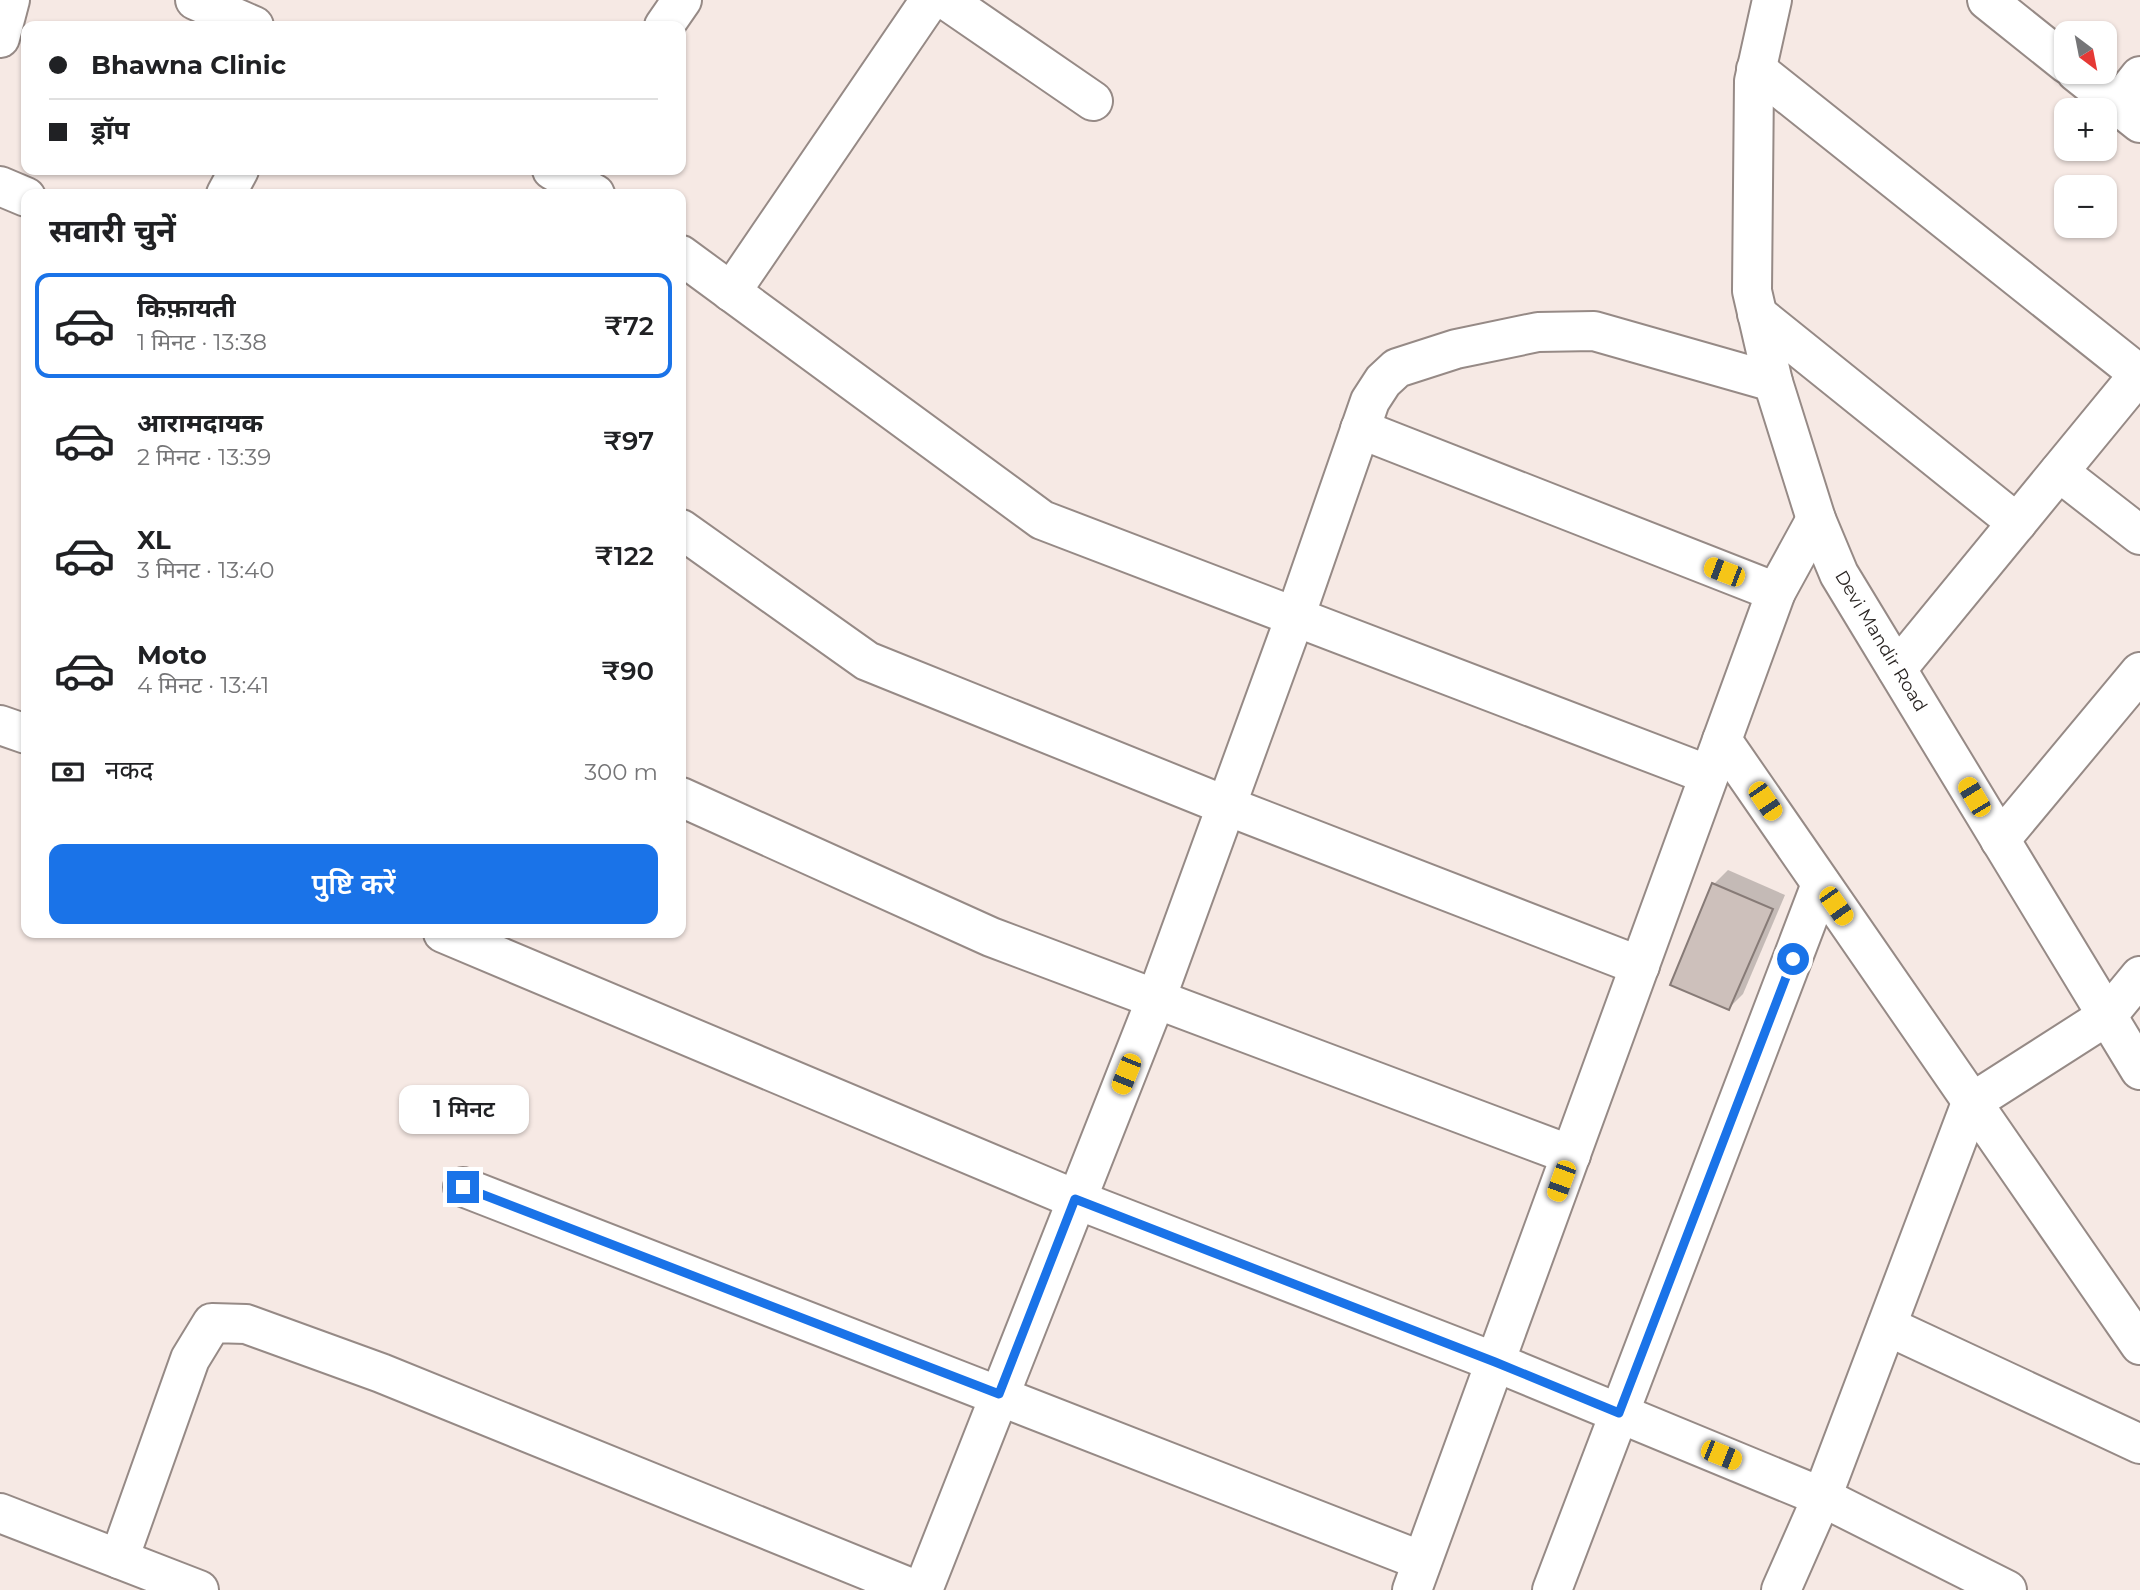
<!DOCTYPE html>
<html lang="hi">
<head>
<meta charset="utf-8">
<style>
  body { margin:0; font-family:Montserrat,"Noto Sans Devanagari",sans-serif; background:#f6f6f6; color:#202124; height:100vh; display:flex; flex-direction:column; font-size:26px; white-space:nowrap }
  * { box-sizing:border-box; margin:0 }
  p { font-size:23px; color:#757577 }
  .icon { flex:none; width:38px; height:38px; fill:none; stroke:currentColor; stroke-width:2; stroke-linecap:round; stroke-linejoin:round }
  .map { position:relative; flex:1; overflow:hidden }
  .details { position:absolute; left:21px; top:189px; width:665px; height:749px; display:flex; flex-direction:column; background:#fff; border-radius:14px; box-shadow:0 2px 5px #0004 }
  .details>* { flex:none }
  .banner { position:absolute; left:21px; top:21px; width:665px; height:154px; border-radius:14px; box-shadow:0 2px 5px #0004; display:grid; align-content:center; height:154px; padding:0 28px; background:#fff }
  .needle { width:46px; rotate:148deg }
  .fabs { position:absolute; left:2054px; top:21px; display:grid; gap:14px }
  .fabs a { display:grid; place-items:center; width:63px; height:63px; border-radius:14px; background:#fff; box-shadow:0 2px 5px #0004; font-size:35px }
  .end { position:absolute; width:32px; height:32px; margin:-16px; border:9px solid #1a73e8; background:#fff; box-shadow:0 0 0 4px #fff }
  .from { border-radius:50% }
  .bubble { position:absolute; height:49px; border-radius:14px; background:#fff; box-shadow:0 2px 5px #0004; font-size:23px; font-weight:600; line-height:49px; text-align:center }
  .car { position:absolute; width:21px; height:42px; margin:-21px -10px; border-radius:9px; box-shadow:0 0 5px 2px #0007; background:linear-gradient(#f5c518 24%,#345 0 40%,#f5c518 0 76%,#345 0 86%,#f5c518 0) }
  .banner b { display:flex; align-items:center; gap:24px; height:66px; font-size:26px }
  .banner b+b { border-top:2px solid #e0e0e0 }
  .banner i { width:18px; height:18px; background:#202124 }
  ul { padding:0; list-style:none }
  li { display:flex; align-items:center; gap:21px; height:105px; margin:0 14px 10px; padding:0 14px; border:4px solid transparent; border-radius:14px }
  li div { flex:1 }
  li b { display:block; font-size:26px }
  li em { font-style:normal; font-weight:600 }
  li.selected { border-color:#1a73e8 }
  li>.icon { width:63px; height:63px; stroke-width:1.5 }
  h2 { padding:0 28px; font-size:32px; line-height:84px }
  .pay { display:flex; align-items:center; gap:18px; height:77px; padding:0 28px; font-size:26px }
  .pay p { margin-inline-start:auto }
  .button { display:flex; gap:14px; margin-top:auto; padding:14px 28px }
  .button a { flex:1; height:80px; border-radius:14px; background:#1a73e8; color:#fff; font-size:28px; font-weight:600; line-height:80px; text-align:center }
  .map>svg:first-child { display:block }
  .shadow { fill:#0003 }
  .building { fill:#cdc0bb; stroke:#877b77; stroke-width:2 }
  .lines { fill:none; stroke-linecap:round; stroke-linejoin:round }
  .street-casing { stroke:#968a86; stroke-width:42 }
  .street { stroke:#fff; stroke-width:38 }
  .route { stroke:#1a73e8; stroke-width:9 }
  .labels { text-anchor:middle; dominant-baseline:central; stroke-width:6; stroke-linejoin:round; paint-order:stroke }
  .street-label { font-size:18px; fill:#2a2523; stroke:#fff }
</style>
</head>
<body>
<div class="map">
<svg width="2140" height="1590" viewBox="0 0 2140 1590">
  <rect width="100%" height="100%" fill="#f6e9e4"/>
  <polygon class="shadow" points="1728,870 1785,895 1743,994 1729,1008 1714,884"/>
  <polygon class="building" points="1712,883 1773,909 1729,1010 1670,985"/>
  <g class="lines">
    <defs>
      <g id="street">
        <polyline points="195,0 254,26"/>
        <polyline points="946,0 1093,101"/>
        <polyline points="1772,0 1754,81 1752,291 1773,382 1816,519 1839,574 2140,1070"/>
        <polyline points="1987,0 2067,64"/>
        <polyline points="664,26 682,0"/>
        <polyline points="0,38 10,0"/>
        <polyline points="1756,69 2139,374"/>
        <polyline points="2076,72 2140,123"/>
        <polyline points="2117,105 2140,76"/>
        <polyline points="552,170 595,194"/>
        <polyline points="0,186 26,197"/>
        <polyline points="226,194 239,170"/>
        <polyline points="681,255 1042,520 1709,775"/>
        <polyline points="731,292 930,0"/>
        <polyline points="1757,314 2017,523"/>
        <polyline points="1360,429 1776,592"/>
        <polyline points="2059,472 2140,535"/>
        <polyline points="681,529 867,661 1227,806 1640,966"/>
        <polyline points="1897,669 2140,373"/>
        <polyline points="0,725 26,734"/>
        <polyline points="1722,740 2140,1345"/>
        <polyline points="681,797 991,937 1571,1155"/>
        <polyline points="2000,840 2140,672"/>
        <polyline points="443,933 1075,1199 1495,1362 1822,1497 2007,1590"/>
        <polyline points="463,1187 1422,1561"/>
        <polyline points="1887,1326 2140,1444"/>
        <polyline points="0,1513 199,1590"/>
        <polyline points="119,1559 190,1359 212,1323 246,1324 381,1373 916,1590"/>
        <polyline points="923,1590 1156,999 1295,617 1370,401 1383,381 1397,368 1456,349 1538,332 1594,331 1773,382"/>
        <polyline points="1412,1590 1776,592 1816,519"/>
        <polyline points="1552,1590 1821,884"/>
        <polyline points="1781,1590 1822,1497 1971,1103 2107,1016 2140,976"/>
      </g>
    </defs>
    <use href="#street" class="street-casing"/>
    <use href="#street" class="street"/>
  </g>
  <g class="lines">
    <polyline class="route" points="463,1187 999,1394 1075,1199 1495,1362 1619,1413 1793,959"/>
  </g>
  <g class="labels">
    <g class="street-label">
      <text transform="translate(1881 641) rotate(59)">Devi Mandir Road</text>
    </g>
  </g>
</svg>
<div class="fabs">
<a><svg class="needle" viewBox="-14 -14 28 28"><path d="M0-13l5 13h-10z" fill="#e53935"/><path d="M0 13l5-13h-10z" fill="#757577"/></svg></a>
<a>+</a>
<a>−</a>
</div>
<i class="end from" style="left:1793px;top:959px"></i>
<i class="end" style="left:463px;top:1187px"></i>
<div class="bubble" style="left:399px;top:1085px;width:130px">1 मिनट</div>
<i class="car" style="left:1724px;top:572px;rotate:291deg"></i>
<i class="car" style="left:1974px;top:797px;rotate:329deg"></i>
<i class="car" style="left:1765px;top:801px;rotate:146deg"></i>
<i class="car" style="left:1836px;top:906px;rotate:145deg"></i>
<i class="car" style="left:1126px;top:1074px;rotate:202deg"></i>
<i class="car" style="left:1561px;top:1181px;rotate:200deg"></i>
<i class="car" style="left:1721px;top:1455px;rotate:112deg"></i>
<div class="banner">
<b><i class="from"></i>Bhawna Clinic</b>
<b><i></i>ड्रॉप</b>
</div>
<section class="details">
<h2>सवारी चुनें</h2>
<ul>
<li class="selected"><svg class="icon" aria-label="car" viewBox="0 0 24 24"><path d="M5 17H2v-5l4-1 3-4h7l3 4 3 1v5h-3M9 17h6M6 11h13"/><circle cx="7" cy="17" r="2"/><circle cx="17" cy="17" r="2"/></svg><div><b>किफ़ायती</b><p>1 मिनट · 13:38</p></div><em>₹72</em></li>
<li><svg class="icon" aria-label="car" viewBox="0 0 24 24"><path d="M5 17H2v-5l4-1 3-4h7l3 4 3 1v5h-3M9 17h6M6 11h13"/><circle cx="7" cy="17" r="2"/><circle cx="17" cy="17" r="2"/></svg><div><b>आरामदायक</b><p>2 मिनट · 13:39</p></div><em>₹97</em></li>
<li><svg class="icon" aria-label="car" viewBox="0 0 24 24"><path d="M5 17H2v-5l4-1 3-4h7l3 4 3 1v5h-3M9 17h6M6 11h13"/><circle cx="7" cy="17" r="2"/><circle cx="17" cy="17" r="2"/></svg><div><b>XL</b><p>3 मिनट · 13:40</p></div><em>₹122</em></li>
<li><svg class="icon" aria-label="car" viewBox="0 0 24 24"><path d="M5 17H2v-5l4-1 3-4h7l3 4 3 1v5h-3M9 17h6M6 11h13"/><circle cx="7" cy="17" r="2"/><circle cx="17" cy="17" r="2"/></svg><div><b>Moto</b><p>4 मिनट · 13:41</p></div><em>₹90</em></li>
</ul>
<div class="pay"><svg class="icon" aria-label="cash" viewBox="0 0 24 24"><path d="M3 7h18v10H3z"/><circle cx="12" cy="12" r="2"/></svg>नकद<p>300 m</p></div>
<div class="button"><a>पुष्टि करें</a></div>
</section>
</div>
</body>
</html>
